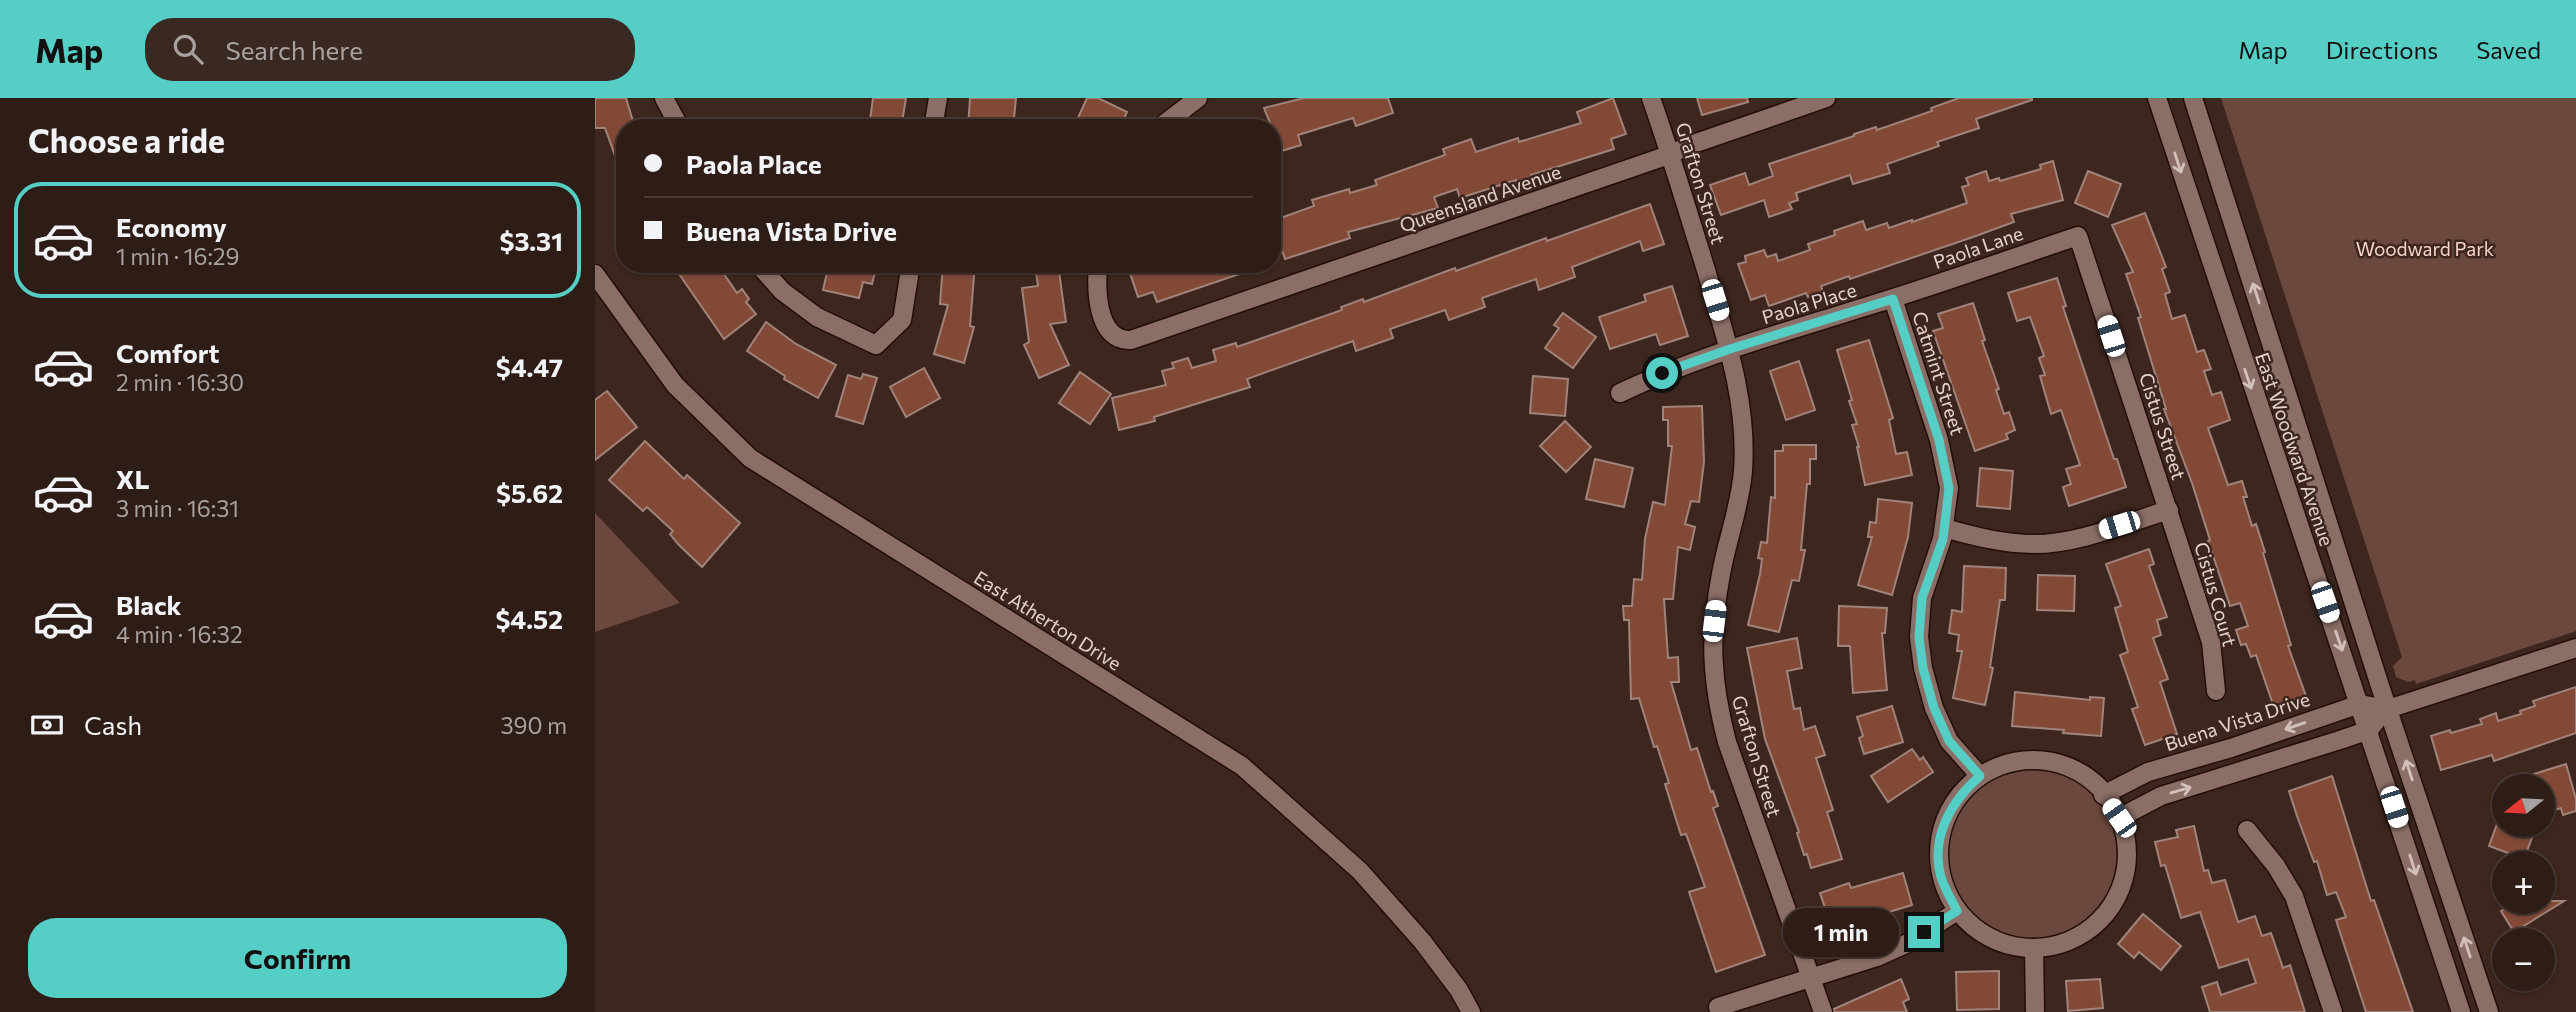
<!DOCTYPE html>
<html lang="en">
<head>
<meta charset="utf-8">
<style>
  body { margin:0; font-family:Commissioner,sans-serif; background:#3a2923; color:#f1f3f6; height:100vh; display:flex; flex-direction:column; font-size:26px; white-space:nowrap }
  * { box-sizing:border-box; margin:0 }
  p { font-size:23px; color:#a7a1a1 }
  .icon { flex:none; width:38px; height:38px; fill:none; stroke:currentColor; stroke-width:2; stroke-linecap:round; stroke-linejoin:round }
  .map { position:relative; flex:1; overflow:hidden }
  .sheet { display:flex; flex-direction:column; background:#2e1c16; width:595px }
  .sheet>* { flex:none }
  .banner { position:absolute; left:21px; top:21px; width:665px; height:154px; border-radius:28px; box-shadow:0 2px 5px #0004,0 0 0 2px #493a35; display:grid; align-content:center; height:154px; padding:0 28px; background:#2e1c16 }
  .needle { width:46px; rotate:252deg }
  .controls { position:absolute; left:1897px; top:676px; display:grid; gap:14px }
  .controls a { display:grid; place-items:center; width:63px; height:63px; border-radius:50%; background:#2e1c16; box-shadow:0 2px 5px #0004,0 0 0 2px #493a35; font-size:35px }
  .end { position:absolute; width:32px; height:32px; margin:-16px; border:9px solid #55cec5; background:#111; box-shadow:0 0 0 4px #111 }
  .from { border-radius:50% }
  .bubble { position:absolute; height:49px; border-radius:24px; background:#2e1c16; box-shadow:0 2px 5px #0004,0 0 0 2px #493a35; font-size:23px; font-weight:700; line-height:49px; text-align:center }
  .car { position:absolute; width:21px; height:42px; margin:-21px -10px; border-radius:9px; box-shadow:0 0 5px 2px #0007; background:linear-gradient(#fff 24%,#345 0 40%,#fff 0 76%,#345 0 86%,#fff 0) }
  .banner b { display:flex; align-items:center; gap:24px; height:66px; font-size:26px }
  .banner b+b { border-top:2px solid #493a35 }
  .banner i { width:18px; height:18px; background:#f1f3f6 }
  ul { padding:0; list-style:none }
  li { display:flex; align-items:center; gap:21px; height:116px; margin:0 14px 10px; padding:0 14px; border:4px solid transparent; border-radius:28px }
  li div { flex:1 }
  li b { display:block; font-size:26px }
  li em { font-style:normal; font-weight:700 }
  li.active { border-color:#55cec5 }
  li>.icon { width:63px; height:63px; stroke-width:1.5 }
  h2 { padding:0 28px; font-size:32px; line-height:84px }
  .pay { display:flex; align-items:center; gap:18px; height:77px; padding:0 28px; font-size:26px }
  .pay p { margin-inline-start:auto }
  .primary-button { display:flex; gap:14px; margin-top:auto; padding:14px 28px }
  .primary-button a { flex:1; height:80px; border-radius:28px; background:#55cec5; color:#111; font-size:28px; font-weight:700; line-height:80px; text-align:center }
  header { display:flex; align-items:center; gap:42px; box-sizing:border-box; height:98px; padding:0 35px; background:#55cec5; color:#111 }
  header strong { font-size:33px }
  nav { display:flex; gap:38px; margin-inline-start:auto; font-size:24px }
  .search { width:490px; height:63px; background:#3a2923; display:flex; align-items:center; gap:18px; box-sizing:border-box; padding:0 24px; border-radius:28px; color:#a7a1a1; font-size:26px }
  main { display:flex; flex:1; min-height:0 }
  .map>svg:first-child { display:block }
  .green { fill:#6b483d }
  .building { fill:#824937; stroke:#a0837a; stroke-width:2 }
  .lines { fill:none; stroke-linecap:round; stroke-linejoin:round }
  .minor-casing { stroke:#230e07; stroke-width:21 }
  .minor { stroke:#8b6f66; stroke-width:18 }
  .oneway { stroke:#d2c0ba }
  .route { stroke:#55cec5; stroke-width:9 }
  .labels { text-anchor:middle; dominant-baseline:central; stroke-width:5; stroke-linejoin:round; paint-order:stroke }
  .street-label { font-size:19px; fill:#e4d4cf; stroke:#3d261e }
  .park-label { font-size:19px; fill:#f8d3c7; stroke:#3d261e }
</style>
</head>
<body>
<header>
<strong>Map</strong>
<div class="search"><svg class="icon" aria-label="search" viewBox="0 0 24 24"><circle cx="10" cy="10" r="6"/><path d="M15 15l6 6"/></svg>Search here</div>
<nav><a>Map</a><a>Directions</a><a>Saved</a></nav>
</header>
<main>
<section class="sheet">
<h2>Choose a ride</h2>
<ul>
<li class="active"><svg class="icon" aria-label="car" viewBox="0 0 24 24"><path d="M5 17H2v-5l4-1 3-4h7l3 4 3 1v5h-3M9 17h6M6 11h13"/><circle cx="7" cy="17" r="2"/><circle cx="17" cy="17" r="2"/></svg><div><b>Economy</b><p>1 min · 16:29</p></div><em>$3.31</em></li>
<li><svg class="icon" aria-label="car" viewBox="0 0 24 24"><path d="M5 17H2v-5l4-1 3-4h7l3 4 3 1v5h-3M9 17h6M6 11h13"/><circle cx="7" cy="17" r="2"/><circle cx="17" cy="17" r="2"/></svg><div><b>Comfort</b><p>2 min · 16:30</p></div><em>$4.47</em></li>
<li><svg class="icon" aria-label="car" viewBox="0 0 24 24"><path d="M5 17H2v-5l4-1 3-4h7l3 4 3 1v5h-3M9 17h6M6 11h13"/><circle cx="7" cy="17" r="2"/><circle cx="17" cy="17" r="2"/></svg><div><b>XL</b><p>3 min · 16:31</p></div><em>$5.62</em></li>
<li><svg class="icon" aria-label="car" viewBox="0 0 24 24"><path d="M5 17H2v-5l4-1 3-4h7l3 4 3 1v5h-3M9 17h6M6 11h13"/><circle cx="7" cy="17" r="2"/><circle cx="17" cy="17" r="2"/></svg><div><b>Black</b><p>4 min · 16:32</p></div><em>$4.52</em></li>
</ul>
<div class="pay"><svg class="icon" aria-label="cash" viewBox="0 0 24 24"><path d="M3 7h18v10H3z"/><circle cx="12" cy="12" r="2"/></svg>Cash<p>390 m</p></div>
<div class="primary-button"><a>Confirm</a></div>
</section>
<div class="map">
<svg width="1981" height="914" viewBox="0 0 1981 914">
  <rect width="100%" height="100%" fill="#3d261e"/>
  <g class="green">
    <polygon points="1626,0 1981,0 1981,533 1821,586 1820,582 1813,584 1801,579 1798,568 1807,559"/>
    <polygon points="0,415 85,505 0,534"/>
    <circle cx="1437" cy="755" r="85"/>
  </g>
  <g class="building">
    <polygon points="0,0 31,0 40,30 30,30 30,79 28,80 10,30 0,30"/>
    <polygon points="278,0 311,0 306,30 274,30"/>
    <polygon points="375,0 421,0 418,30 373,30"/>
    <polygon points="492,0 503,0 532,14 525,30 498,30 482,22"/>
    <polygon points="709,0 793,0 798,15 761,28 758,20 703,37 706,47 677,56 677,30 669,10"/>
    <polygon points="1018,0 1031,36 1016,41 1019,51 936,77 937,81 922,86 921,82 865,100 862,91 839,99 843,110 753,134 755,140 690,161 677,123 719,108 717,102 754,91 755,95 782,87 780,82 850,57 848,51 876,41 881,54 923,40 924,44 986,25 982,14"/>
    <polygon points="1102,0 1152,0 1153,4 1107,17"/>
    <polygon points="1364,0 1437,0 1437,2 1381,21 1384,30 1342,44 1344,48 1292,66 1295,75 1258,86 1255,77 1201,95 1203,102 1194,105 1197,111 1174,119 1169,102 1126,117 1115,87 1150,75 1154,87 1178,78 1174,66 1259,38 1259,36 1281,29 1282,32 1337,13 1336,10"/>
    <polygon points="1458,63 1468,102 1416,116 1419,124 1378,139 1255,181 1254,178 1226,188 1228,194 1213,199 1211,195 1174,208 1170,197 1156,202 1143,166 1151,164 1150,158 1169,152 1172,159 1181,156 1183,163 1215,152 1213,146 1240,137 1239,133 1268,123 1271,132 1292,125 1294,130 1317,122 1317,124 1372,105 1367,89 1374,87 1371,80 1391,73 1394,83 1404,80 1405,83 1446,71 1445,67"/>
    <polygon points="1493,73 1526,86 1513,119 1480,105"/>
    <polygon points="1055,106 1069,146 1048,153 1045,143 977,169 980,179 944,192 941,181 887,200 890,209 854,222 850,212 795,231 798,240 761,253 758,243 652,281 655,289 559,319 560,323 524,332 517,300 571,287 567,273 579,270 577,265 593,260 597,270 621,263 618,252 641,245 642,249 747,212 746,209 768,201 769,204 860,170 861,173 951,140 952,143"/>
    <polygon points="1550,115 1571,169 1567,171 1575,194 1570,196 1577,221 1590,217 1602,254 1609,252 1616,271 1609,273 1617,297 1626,294 1635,322 1613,330 1633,387 1647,383 1652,399 1648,399 1657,428 1661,426 1670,454 1668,455 1696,547 1693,548 1712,601 1680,612 1661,557 1656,559 1651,546 1646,547 1641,532 1653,528 1645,505 1635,508 1613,443 1615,442 1597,385 1569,311 1571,311 1543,220 1546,219 1531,176 1538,174 1517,127"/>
    <polygon points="91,166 122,166 142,195 147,191 154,201 151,204 161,216 129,241 82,173"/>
    <polygon points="234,166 282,166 277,186 268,184 264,200 228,192"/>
    <polygon points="348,166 380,166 375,228 379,229 369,265 339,256 353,207 345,206"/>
    <polygon points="440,166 463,166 471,224 455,226 474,267 444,280 429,247 434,244 427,190 443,188"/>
    <polygon points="532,166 665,166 665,169 562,204 558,194 543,199"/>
    <polygon points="1462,180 1471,208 1468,209 1519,361 1522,361 1531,389 1474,408 1468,389 1476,386 1471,371 1485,367 1466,312 1456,316 1445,278 1450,277 1444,260 1449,258 1435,219 1422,223 1413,195"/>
    <polygon points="1077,188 1093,238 1065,247 1061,236 1015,251 1004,219 1051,203 1049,197"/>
    <polygon points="1378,205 1390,242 1387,243 1404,291 1401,292 1409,316 1414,314 1420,332 1411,336 1413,341 1380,353 1338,233 1348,230 1343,216"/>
    <polygon points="968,215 1001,239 978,270 950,250 964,230 959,227"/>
    <polygon points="171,224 201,246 241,267 223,300 189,281 190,278 152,253"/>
    <polygon points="1274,242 1298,320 1294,322 1301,356 1312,354 1317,377 1270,387 1262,349 1264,349 1257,327 1262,326 1254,303 1257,302 1242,252"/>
    <polygon points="1204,263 1220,312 1191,322 1175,273"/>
    <polygon points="329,270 345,300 311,319 295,289"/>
    <polygon points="485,274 516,296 495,326 464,305"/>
    <polygon points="268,276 282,280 268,326 241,318 253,277 266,281"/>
    <polygon points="938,278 973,281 970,318 935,315"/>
    <polygon points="12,293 42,329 0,362 0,302"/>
    <polygon points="1107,308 1109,364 1104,404 1096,403 1090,426 1100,429 1095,452 1083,449 1078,501 1069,501 1073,560 1083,559 1084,584 1076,584 1096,652 1102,650 1116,694 1118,693 1123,708 1118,710 1170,857 1121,874 1094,794 1110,789 1091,736 1086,737 1070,686 1074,685 1062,648 1059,649 1044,600 1036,601 1034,522 1029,522 1028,508 1037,508 1039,481 1047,482 1050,441 1058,404 1070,407 1077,348 1073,348 1073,322 1068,322 1068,309"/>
    <polygon points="970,323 996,349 971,374 945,348"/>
    <polygon points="50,343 89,381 92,377 145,425 107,469 83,446 75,436 78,433 52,409 48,413 14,382"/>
    <polygon points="1188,347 1221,347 1221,361 1215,361 1215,386 1212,386 1206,452 1210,452 1204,483 1197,482 1184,534 1153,527 1165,476 1167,461 1163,460 1166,444 1172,445 1176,399 1180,400 1180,353 1188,353"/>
    <polygon points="1000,361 1038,370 1029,409 991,401"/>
    <polygon points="1385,370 1418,373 1415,411 1382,408"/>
    <polygon points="1283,401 1317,405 1313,439 1297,497 1263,487 1277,439 1273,439 1275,424 1281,425"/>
    <polygon points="1554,451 1559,466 1554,468 1572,519 1562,522 1566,537 1558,540 1573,581 1565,584 1582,636 1550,647 1537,611 1543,609 1525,557 1533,554 1520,510 1526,508 1511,466"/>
    <polygon points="1369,468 1411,470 1410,502 1405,502 1395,569 1398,570 1390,607 1358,600 1367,553 1362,553 1364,537 1354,535 1357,512 1367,514"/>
    <polygon points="1443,477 1480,478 1479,513 1442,512"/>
    <polygon points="1244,508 1292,510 1290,535 1287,535 1292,592 1258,595 1255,548 1243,548"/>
    <polygon points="1202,540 1207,570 1192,573 1199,611 1205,610 1209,632 1220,628 1230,657 1221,660 1238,712 1232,714 1247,761 1216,770 1212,756 1209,757 1202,735 1204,734 1170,641 1152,550"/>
    <polygon points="1981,589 1981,635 1899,663 1897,657 1846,672 1836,638 1855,632 1856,635 1887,626 1885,621 1901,615 1903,623 1926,616 1925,613 1940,608 1938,603"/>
    <polygon points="1420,594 1495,602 1495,599 1509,600 1506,638 1468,635 1469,632 1417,628"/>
    <polygon points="1297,608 1308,644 1269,656 1264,640 1268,638 1262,619"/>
    <polygon points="1317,651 1325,662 1328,659 1338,674 1293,704 1276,678"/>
    <polygon points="1971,666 1981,701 1981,713 1968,717 1966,710 1951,715 1948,705 1948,688 1942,688 1939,676"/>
    <polygon points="1737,678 1776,803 1779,802 1818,914 1771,914 1741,822 1751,819 1741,794 1732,797 1722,763 1719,764 1702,718 1694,693"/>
    <polygon points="1902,726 1933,726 1941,729 1929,761 1894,748"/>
    <polygon points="1599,728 1609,773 1613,772 1617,785 1630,782 1643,824 1660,818 1667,838 1676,835 1688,870 1695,867 1710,914 1615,914 1607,889 1622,884 1626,897 1661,885 1653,861 1624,870 1605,814 1586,820 1570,767 1566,768 1560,744 1583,739 1581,732"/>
    <polygon points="1308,775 1317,807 1267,822 1268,825 1254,829 1256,834 1240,839 1225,795 1254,785 1256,790"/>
    <polygon points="1923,803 1969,803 1919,834 1906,813"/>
    <polygon points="1548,816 1586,848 1566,872 1544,854 1539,860 1523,846"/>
    <polygon points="1404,873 1404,911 1362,912 1361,874"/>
    <polygon points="1306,881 1314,901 1308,904 1312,914 1239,914 1239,911"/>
    <polygon points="1505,881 1508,910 1473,913 1471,883"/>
  </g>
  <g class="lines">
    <defs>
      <g id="minor">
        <polyline points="69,0 85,30"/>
        <path d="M 1056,0 C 1076,57 1093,114 1111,172 C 1130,238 1153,303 1148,373 C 1145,409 1132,442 1126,476 C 1114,539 1116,582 1132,644 L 1228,914"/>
        <path d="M 1562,0 C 1661,306 1766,609 1866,914"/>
        <polyline points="1598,0 1785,588 1894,914"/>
        <polyline points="132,30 133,29"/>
        <polyline points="338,30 343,0"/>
        <polyline points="564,30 603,0"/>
        <polyline points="163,166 187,193 222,219 281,247 307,222 316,166"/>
        <path d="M 503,166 C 501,190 501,244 536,242 L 1065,60 L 1101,45 L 1231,0"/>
        <polyline points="0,176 80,287 155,360 647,668 765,773 827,843 864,892 876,914"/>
        <polyline points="1298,201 1344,342 1354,390 1347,441 1327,500 1324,539 1328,570 1339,610 1354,643 1385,678"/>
        <path d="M 1025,295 C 1105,257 1191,234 1276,207 C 1345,186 1414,161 1483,138 L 1616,544 L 1621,593"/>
        <path d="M 1349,430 C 1378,438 1408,446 1439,446 C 1485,446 1530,425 1574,412"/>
        <circle cx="1438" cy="756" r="94"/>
        <polyline points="1508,697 1553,674 1636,650 1765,606 1793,611 1981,550"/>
        <polyline points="1524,720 1566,698 1748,641 1774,632 1781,623"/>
        <polyline points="1652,732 1681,768 1699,798 1738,914"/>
        <polyline points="1439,850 1440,914"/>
        <polyline points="1123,909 1282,859 1313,845 1362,813"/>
      </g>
    </defs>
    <use href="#minor" class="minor-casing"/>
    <use href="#minor" class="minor"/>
  </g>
  <defs><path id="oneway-shaft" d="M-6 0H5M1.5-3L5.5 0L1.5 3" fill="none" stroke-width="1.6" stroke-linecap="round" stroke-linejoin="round" transform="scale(1.75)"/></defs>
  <g class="oneway">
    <use href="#oneway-shaft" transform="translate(1583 65) rotate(72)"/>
    <use href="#oneway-shaft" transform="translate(1661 195) rotate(-108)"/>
    <use href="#oneway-shaft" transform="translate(1653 281) rotate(71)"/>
    <use href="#oneway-shaft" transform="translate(1744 543) rotate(71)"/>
    <use href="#oneway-shaft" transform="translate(1700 628) rotate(161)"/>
    <use href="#oneway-shaft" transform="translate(1814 672) rotate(-108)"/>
    <use href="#oneway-shaft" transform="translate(1586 692) rotate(-16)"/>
    <use href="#oneway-shaft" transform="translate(1818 767) rotate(72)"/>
    <use href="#oneway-shaft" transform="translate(1872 849) rotate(-108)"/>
  </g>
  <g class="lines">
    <path class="route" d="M 1067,275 L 1135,251 L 1298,201 L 1344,342 L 1354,390 L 1348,441 L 1327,500 L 1324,539 L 1328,570 L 1339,610 L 1354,643 L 1385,678 C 1355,704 1334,742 1347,782 C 1351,793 1357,803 1362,813 L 1329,834"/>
  </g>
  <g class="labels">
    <g class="street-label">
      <text transform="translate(1106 85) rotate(73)">Grafton Street</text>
      <text transform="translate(885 100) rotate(-19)">Queensland Avenue</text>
      <text transform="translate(1383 149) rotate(-19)">Paola Lane</text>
      <text transform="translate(1214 205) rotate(-17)">Paola Place</text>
      <text transform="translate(1344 275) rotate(72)">Catmint Street</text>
      <text transform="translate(1568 328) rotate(72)">Cistus Street</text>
      <text transform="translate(1700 351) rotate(71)">East Woodward Avenue</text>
      <text transform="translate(1621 496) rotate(74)">Cistus Court</text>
      <text transform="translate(453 522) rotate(32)">East Atherton Drive</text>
      <text transform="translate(1642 623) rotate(-18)">Buena Vista Drive</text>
      <text transform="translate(1162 658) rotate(73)">Grafton Street</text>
    </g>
    <g class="park-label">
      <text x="1830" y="150">Woodward Park</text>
    </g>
  </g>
</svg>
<div class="controls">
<a><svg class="needle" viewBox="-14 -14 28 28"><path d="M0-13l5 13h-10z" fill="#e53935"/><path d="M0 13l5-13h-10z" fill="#a7a1a1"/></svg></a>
<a>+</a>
<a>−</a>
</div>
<i class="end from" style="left:1067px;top:275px"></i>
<i class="end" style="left:1329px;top:834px"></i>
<div class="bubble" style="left:1188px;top:810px;width:116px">1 min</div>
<i class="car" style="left:1120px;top:202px;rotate:163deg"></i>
<i class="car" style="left:1516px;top:238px;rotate:342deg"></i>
<i class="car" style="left:1524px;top:427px;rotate:253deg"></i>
<i class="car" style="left:1730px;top:504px;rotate:161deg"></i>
<i class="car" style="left:1119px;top:523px;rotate:7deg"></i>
<i class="car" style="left:1799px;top:709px;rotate:162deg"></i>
<i class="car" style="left:1524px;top:720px;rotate:325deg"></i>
<div class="banner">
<b><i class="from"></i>Paola Place</b>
<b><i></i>Buena Vista Drive</b>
</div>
</div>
</main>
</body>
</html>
